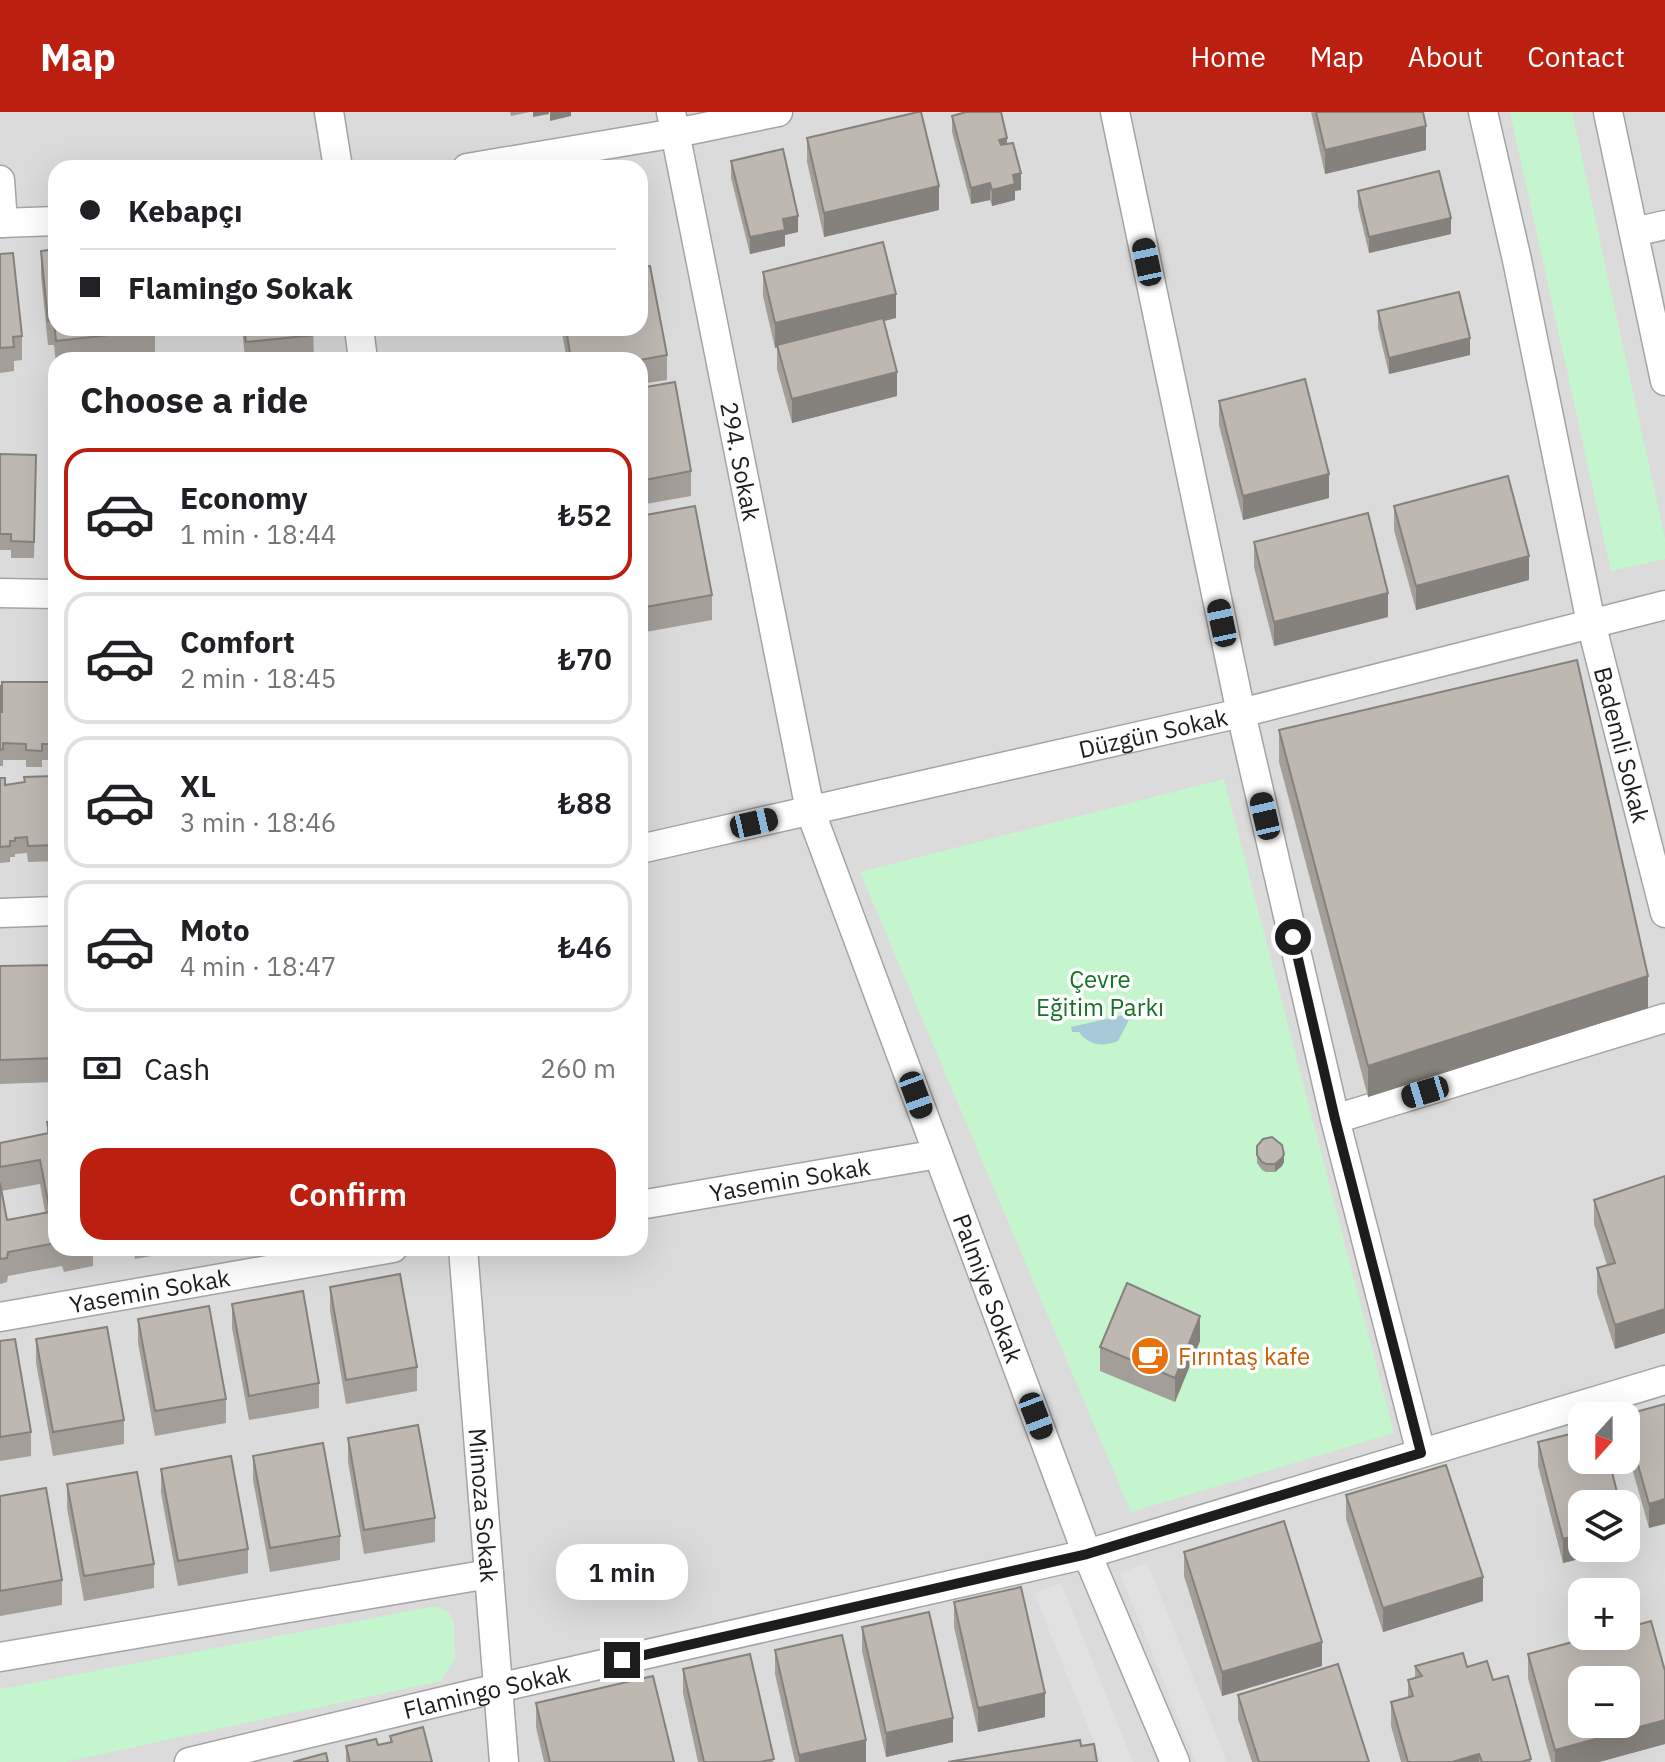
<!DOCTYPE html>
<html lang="en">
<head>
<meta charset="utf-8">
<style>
  body { margin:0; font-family:"IBM Plex Sans",sans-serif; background:#f6f6f6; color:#202124; height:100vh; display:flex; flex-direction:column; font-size:30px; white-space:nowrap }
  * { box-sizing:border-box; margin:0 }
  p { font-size:26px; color:#757577 }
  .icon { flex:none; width:44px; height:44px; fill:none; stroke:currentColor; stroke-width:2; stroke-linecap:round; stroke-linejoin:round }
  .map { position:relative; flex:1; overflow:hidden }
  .details { position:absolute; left:48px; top:240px; width:600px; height:904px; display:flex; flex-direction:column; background:#fff; border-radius:24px; box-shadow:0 8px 32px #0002 }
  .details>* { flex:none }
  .hud { position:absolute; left:48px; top:48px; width:600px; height:176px; border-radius:24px; box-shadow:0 8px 32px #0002; display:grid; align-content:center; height:176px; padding:0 32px; background:#fff }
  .needle { width:52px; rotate:201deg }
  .tools { position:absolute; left:1568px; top:1290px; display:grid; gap:16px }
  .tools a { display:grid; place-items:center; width:72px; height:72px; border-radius:16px; background:#fff; box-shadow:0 8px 32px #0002; font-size:40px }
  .end { position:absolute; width:36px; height:36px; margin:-18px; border:10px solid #1d1d1d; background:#fff; box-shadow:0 0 0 4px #fff }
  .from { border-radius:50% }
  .bubble { position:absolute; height:56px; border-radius:24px; background:#fff; box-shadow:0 8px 32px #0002; font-size:26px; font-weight:600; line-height:56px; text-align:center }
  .car { position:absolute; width:24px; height:48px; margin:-24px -12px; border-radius:10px; box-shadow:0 0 6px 2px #0007; background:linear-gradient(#222 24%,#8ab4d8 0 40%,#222 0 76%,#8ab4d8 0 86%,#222 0) }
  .hud b { display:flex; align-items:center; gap:28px; height:76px; font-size:30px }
  .hud b+b { border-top:2px solid #e0e0e0 }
  .hud i { width:20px; height:20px; background:#202124 }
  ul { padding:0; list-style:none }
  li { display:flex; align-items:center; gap:24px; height:132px; margin:0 16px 12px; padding:0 16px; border:4px solid #e0e0e0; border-radius:24px }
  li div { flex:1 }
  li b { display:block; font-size:30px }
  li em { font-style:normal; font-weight:600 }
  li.on { border-color:#bb1f10 }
  li>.icon { width:72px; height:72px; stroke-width:1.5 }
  h2 { padding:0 32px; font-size:36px; line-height:96px }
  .pay { display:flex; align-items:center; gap:20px; height:88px; padding:0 32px; font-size:30px }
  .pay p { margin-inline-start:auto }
  .action { display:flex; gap:16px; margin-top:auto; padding:16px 32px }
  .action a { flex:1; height:92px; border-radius:24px; background:#bb1f10; color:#fff; font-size:32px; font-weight:600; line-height:92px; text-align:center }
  header { display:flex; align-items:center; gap:48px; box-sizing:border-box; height:112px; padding:0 40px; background:#bb1f10; color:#fff }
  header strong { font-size:38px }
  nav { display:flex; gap:44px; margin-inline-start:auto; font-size:28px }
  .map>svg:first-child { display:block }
  .residential { fill:#dbdbdb; fill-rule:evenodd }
  .park { fill:#c4f5cc }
  .parking { fill:#e1e1e1 }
  .water { fill:#a8c9d8 }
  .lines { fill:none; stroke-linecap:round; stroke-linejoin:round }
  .street-casing { stroke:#a4a4a4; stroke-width:31 }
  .street { stroke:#fff; stroke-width:28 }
  .wall { fill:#a39e98; fill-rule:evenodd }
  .shaded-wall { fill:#85817c }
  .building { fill:#beb8b1; stroke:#85817c; stroke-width:2; fill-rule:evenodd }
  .route { stroke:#1d1d1d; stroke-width:10 }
  .labels { text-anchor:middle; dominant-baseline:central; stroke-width:7; stroke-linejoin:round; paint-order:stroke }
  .street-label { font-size:24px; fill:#1d1d1d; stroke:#fff }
  .park-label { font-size:24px; fill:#147324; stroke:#fff }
  .food-label { font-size:24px; fill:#c56008; stroke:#fff; text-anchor:start }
</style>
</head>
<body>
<header>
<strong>Map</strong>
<nav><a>Home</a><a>Map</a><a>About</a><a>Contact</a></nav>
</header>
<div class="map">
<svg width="1665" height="1650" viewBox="0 0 1665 1650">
  <rect width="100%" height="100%" fill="#eeebe4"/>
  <path class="residential" d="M 0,0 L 1665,0 L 1665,1650 L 0,1650 ZM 56,56 L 640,56 L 640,216 L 56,216 ZM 56,248 L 640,248 L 640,1136 L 56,1136 ZM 1582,1304 L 1626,1304 L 1626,1348 L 1582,1348 ZM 1582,1392 L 1626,1392 L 1626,1436 L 1582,1436 ZM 1582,1480 L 1626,1480 L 1626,1524 L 1582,1524 ZM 1582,1568 L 1626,1568 L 1626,1612 L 1582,1612 Z"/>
  <g class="park">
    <polygon points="1510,0 1572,0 1665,427 1665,447 1611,459"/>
    <polygon points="1224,667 1394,1321 1131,1400 860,760"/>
    <polygon points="436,1494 448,1500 454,1510 455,1547 441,1569 65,1650 0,1650 0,1577"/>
  </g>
  <g class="parking">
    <polygon points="1147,1451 1227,1650 1196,1650 1120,1461"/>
    <polygon points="1061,1471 1133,1650 1102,1650 1034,1481"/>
  </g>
  <path class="water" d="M 1137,900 L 1137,905 L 1129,908 L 1118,929 C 1103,935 1089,934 1079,920 L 1072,920 L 1071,915 Z"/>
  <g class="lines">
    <defs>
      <g id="street">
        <polyline points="329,0 338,56"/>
        <path id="s1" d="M 671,0 L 810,698 L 1087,1442 L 1175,1650"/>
        <polyline points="1115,0 1241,601 1335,1007 1665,906"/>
        <path id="s2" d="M 1483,0 L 1517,148 L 1591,511 L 1665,801"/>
        <polyline points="1608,0 1665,269"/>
        <polyline points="467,56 676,21 778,0"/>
        <polyline points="0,68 3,111"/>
        <polyline points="0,111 56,109"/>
        <polyline points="1634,120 1665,113"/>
        <polyline points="359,216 363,248"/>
        <polyline points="0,481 56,482"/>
        <path id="s3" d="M 640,737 L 1241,601 L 1665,493"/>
        <polyline points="0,801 56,799"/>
        <polyline points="1335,1007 1421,1341"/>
        <path id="s4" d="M 640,1093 L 938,1042"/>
        <path id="s5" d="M 463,1136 L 504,1650"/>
        <path id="s6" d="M 0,1205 L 393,1136"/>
        <polyline points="0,1545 489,1462"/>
        <path id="s7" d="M 189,1650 L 498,1576 L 1087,1442 L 1665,1268"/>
      </g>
    </defs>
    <use href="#street" class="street-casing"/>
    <use href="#street" class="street"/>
  </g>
  <g class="wall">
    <polygon points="510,0 530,0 511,4"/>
    <polygon points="1311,0 1423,0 1426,38 1325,62"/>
    <polygon points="952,4 1007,32 1021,78 1015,79 1015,88 992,94 990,88 971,92 952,20"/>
    <polygon points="807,26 939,98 824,125 807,50"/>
    <polygon points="731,49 798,120 785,123 785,134 750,142 731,66"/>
    <polygon points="1358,79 1451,122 1369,141 1358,95"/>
    <polygon points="41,139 56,216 160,216 160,220 155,220 155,243 102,248 56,248 56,252 54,233 48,233 41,163"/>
    <polygon points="0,142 22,224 22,248 14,249 14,259 0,261"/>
    <polygon points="763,160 896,206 884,209 897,284 792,311 777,257 777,235 775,236 763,184"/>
    <polygon points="1378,199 1470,243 1389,262 1378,216"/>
    <polygon points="242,216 313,216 314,247 245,248"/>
    <polygon points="561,216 640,216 667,243 667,268 640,272 640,248 567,248"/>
    <polygon points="640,276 691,359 691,384 640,393"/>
    <polygon points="1219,289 1329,386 1243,408 1219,313"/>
    <polygon points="0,342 36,343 34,446 11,446 11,438 0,438"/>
    <polygon points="1394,394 1529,468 1416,498 1394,418"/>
    <polygon points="640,404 712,483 712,508 640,521"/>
    <polygon points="1254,430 1388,505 1274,534 1254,455"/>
    <polygon points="49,570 50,648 42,648 42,655 26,655 26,648 3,648 3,654 0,654 0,574"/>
    <polygon points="1279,618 1648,896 1368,985 1279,650"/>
    <polygon points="0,666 5,673 56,670 56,749 28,750 27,741 15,742 15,745 10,745 10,750 0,751"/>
    <polygon points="56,853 56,970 0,972 0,854"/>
    <path d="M 56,1008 L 56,1136 L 93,1136 L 93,1154 L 64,1160 L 62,1154 L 34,1159 L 8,1164 L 7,1170 L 0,1172 L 0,1031 L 47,1021 L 47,1010 ZM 40,1072 L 45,1100 L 7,1108 L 1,1079 Z"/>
    <polygon points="1257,1034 1284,1050 1282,1054 1275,1060 1266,1060 1262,1058 1257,1051"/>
    <polygon points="1665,1064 1665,1221 1615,1237 1597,1181 1597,1156 1607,1153 1594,1112 1594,1088"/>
    <polygon points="133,1136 195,1136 135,1147"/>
    <polygon points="330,1175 417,1255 417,1279 346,1292 330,1199"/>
    <polygon points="232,1192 319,1271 319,1296 249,1308 232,1216"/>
    <polygon points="138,1207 226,1287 226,1311 155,1324 138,1231"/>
    <polygon points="36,1227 124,1308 124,1332 53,1344 36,1251"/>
    <polygon points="0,1229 31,1320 31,1344 0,1349"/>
    <polygon points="1200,1229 1175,1290 1100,1259 1100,1235"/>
    <polygon points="1665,1292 1649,1416 1626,1335 1626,1304"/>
    <polygon points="348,1326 435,1406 435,1430 364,1442 348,1350"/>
    <polygon points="1538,1330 1582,1436 1624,1436 1563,1451 1538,1354"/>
    <polygon points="253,1344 340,1424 340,1448 270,1460 253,1368"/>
    <polygon points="161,1357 248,1437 248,1461 178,1474 161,1381"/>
    <polygon points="67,1372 154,1452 154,1476 84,1489 67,1396"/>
    <polygon points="1346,1383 1483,1489 1383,1520 1346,1407"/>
    <polygon points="0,1384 62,1468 62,1493 0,1504"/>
    <polygon points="1184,1440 1322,1554 1222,1584 1184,1464"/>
    <polygon points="954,1490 1045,1605 978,1620 954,1515"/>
    <polygon points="862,1515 953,1630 886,1645 862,1539"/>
    <polygon points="775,1538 866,1650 795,1650 775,1562"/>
    <polygon points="1528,1542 1665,1559 1665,1632 1599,1650 1551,1650 1528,1566"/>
    <polygon points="1415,1554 1467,1555 1493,1568 1531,1650 1401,1650 1391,1614 1391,1590 1408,1585 1408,1568 1415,1566"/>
    <polygon points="683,1557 774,1650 698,1650 683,1581"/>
    <polygon points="1238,1583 1369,1650 1252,1650 1238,1607"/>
    <polygon points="536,1591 674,1650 544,1650 536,1615"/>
    <polygon points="390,1624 432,1650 346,1650 346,1634 378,1633 390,1630"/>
  </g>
  <g class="shaded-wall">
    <polygon points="533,0 549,0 549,2 533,5"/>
    <polygon points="550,0 571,0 571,4 550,9"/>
    <polygon points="1426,14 1426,38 1325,62 1325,38"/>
    <polygon points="1007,26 1007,43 999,44 999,28"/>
    <polygon points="1021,61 1021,78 1015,79 1015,88 992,94 992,78 1013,63"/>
    <polygon points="990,71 990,88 971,92 971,76"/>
    <polygon points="939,74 939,98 824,125 824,101"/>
    <polygon points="798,104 798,120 785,123 785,134 750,142 750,125 783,107"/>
    <polygon points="1451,106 1451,122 1369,141 1369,125"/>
    <polygon points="896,182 896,206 775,236 775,211"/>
    <polygon points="1470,226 1470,243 1389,262 1389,246"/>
    <polygon points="897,260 897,284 792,311 792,287"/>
    <polygon points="1329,362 1329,386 1243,408 1243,384"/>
    <polygon points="1529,444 1529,468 1416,498 1416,474"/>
    <polygon points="1388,481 1388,505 1274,534 1274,510"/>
    <polygon points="1648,864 1648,896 1368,985 1368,954"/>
    <polygon points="1284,1042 1284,1050 1282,1054 1275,1060 1275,1052"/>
    <polygon points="1665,1197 1665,1221 1615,1237 1615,1213"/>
    <polygon points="1200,1204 1200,1229 1175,1290 1175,1266"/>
    <polygon points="1665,1387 1665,1412 1649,1416 1649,1392"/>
    <polygon points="1582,1422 1582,1436 1624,1436 1563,1451 1563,1427"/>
    <polygon points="1483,1465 1483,1489 1383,1520 1383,1496"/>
    <polygon points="1322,1530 1322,1554 1222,1584 1222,1560"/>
    <polygon points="1045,1581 1045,1605 978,1620 978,1596"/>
    <polygon points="953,1606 953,1630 886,1645 886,1621"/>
    <polygon points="1665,1608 1665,1632 1599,1650 1555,1650 1555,1638"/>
    <polygon points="866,1628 866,1650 799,1650 799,1643"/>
    <polygon points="1479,1642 1479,1650 1452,1650"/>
  </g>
  <g class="building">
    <polygon points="918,0 921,0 939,74 824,101 807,26"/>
    <polygon points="966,0 1001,0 1007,26 999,28 1001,33 1013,31 1021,61 1013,63 1015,72 992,78 990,71 971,76 952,4"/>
    <polygon points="1316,0 1423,0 1426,14 1325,38"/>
    <polygon points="783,37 798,104 783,107 785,118 750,125 731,49"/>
    <polygon points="1439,59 1451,106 1369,125 1358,79"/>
    <polygon points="883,130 896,182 775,211 763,160"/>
    <polygon points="56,137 56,216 154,216 155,218 56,229 54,208 48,209 41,139"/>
    <polygon points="13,141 22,224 13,225 14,235 0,236 0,142"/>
    <polygon points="650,154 667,243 640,248 571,248 566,216 640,216 640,155"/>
    <polygon points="1459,180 1470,226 1389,246 1378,199"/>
    <polygon points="883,206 897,260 792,287 777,233"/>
    <polygon points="244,216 313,216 314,223 246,230"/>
    <polygon points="1305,267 1329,362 1243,384 1219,289"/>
    <polygon points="675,270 691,359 640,369 640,276"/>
    <polygon points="0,342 36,343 34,430 11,429 11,422 0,422"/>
    <polygon points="1508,364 1529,444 1416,474 1394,394"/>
    <polygon points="695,394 712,483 640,496 640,404"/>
    <polygon points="1368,401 1388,481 1274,510 1254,430"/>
    <polygon points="1577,548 1648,864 1368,954 1279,618"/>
    <polygon points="2,570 49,570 50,632 42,632 42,639 26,638 26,632 3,631 3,637 0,638 0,600 2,600"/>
    <rect x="0" y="574" width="2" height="26"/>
    <polygon points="54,664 54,670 56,670 56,733 28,734 27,725 15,726 15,729 10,729 10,734 0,735 0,666 5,666 5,673 25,670 24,665"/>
    <polygon points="56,853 56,946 0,948 0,854"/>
    <polygon points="56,1008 56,1131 8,1140 7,1146 0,1147 0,1071 7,1108 50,1100 40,1048 0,1055 0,1031 49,1021 47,1010"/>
    <polygon points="1272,1025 1282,1033 1284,1042 1282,1046 1275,1052 1266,1052 1262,1050 1257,1043 1257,1034 1263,1027"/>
    <polygon points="1665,1064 1665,1197 1615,1213 1597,1156 1615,1151 1594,1088"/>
    <polygon points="400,1162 417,1255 346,1268 330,1175"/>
    <polygon points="1127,1171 1200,1204 1175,1266 1100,1235"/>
    <polygon points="303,1179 319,1271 249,1284 232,1192"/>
    <polygon points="209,1194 226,1287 155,1299 138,1207"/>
    <polygon points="107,1215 124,1308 53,1320 36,1227"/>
    <polygon points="15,1227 31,1320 0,1325 0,1229"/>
    <polygon points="1665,1292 1665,1387 1649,1392 1626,1310 1626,1304 1624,1303"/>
    <polygon points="418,1313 435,1406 364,1418 348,1326"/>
    <polygon points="1582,1319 1582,1348 1609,1348 1620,1392 1582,1392 1582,1422 1563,1427 1538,1330"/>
    <polygon points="323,1331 340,1424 270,1436 253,1344"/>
    <polygon points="231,1344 248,1437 178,1449 161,1357"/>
    <polygon points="1446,1353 1483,1465 1383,1496 1346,1383"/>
    <polygon points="137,1360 154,1452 84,1464 67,1372"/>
    <polygon points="46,1376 62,1468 0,1479 0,1384"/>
    <polygon points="1284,1409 1322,1530 1222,1560 1184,1440"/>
    <polygon points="1021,1475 1045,1581 978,1596 954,1490"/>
    <polygon points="929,1500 953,1606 886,1621 862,1515"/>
    <path d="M 1651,1509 L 1665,1559 L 1665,1608 L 1555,1638 L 1528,1542 L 1595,1524 L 1626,1524 L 1626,1516 ZM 1582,1568 L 1626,1568 L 1626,1612 L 1582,1612 Z"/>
    <polygon points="842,1523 866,1628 799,1643 775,1538"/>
    <polygon points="1463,1541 1467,1555 1487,1549 1493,1568 1508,1564 1531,1647 1521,1650 1482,1650 1479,1642 1452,1650 1408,1650 1391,1590 1413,1584 1408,1568 1422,1564 1415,1554"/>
    <polygon points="750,1542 774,1647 760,1650 704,1650 683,1557"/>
    <polygon points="1338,1552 1369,1650 1259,1650 1238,1583"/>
    <polygon points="653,1564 674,1650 550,1650 536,1591"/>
    <polygon points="423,1615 432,1650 350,1650 346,1634 376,1627 378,1633 392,1630 390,1624"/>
    <polygon points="1080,1628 1081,1634 1094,1632 1097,1650 948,1650"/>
    <polygon points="326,1641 328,1650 293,1650"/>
  </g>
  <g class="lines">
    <polyline class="route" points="622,1548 1087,1442 1421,1341 1335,1007 1293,825"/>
  </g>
  <defs>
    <symbol id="cafe-disc" viewBox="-11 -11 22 22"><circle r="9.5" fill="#e8710a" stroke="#fff"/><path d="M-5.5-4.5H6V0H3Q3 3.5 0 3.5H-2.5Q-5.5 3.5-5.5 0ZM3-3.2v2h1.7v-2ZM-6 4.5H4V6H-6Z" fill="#fff"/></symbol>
  </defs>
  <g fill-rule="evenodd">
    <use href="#cafe-disc" x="1128" y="1222" width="44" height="44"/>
  </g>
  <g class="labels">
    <g class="street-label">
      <text stroke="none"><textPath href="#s1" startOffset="356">294. Sokak</textPath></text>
      <text stroke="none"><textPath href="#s3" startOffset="526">Düzgün Sokak</textPath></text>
      <text stroke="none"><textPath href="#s2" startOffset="648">Bademli Sokak</textPath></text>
      <text stroke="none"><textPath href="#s4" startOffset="152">Yasemin Sokak</textPath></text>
      <text stroke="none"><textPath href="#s1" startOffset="1222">Palmiye Sokak</textPath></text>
      <text stroke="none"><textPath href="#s6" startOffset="152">Yasemin Sokak</textPath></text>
      <text stroke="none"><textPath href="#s5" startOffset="258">Mimoza Sokak</textPath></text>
      <text stroke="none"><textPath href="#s7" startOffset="306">Flamingo Sokak</textPath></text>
    </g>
    <g class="park-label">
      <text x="1100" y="867">Çevre<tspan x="1100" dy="28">Eğitim Parkı</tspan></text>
    </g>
    <g class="food-label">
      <text x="1178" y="1244">Fırıntaş kafe</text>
    </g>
  </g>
</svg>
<div class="tools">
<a><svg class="needle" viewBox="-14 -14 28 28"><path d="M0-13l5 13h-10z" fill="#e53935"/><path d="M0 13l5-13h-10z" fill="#757577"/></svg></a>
<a><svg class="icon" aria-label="layers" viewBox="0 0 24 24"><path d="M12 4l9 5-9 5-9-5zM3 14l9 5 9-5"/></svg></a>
<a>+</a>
<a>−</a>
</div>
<i class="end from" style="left:1293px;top:825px"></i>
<i class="end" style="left:622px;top:1548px"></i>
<div class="bubble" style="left:556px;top:1432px;width:132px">1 min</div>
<i class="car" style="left:1147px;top:150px;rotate:348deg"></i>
<i class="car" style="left:1222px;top:511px;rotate:348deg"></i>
<i class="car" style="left:1265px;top:704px;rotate:347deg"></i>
<i class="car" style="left:754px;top:711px;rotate:77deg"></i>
<i class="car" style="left:1425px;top:980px;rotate:253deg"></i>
<i class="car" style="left:916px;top:983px;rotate:160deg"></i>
<i class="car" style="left:1036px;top:1304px;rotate:159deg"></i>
<div class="hud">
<b><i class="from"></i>Kebapçı</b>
<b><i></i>Flamingo Sokak</b>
</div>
<section class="details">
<h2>Choose a ride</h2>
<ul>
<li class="on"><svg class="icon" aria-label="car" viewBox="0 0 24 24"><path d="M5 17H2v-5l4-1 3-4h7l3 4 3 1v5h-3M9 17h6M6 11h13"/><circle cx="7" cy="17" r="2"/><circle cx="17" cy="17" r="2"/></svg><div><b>Economy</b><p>1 min · 18:44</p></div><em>₺52</em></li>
<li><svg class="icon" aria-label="car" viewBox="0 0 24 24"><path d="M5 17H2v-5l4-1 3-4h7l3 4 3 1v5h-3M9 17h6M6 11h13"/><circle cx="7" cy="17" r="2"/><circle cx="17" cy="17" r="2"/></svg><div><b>Comfort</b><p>2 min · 18:45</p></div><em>₺70</em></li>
<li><svg class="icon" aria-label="car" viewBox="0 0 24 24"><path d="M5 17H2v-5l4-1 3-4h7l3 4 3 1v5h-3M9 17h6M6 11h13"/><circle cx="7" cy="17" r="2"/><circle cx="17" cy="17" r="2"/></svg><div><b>XL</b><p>3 min · 18:46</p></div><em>₺88</em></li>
<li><svg class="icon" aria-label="car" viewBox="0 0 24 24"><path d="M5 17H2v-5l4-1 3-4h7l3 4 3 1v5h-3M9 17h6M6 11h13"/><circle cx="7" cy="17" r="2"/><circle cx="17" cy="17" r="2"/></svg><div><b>Moto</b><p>4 min · 18:47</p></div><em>₺46</em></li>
</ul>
<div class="pay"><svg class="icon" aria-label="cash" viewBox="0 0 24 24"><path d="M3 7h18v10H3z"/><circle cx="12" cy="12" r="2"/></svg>Cash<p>260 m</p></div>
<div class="action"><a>Confirm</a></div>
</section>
</div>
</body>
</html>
